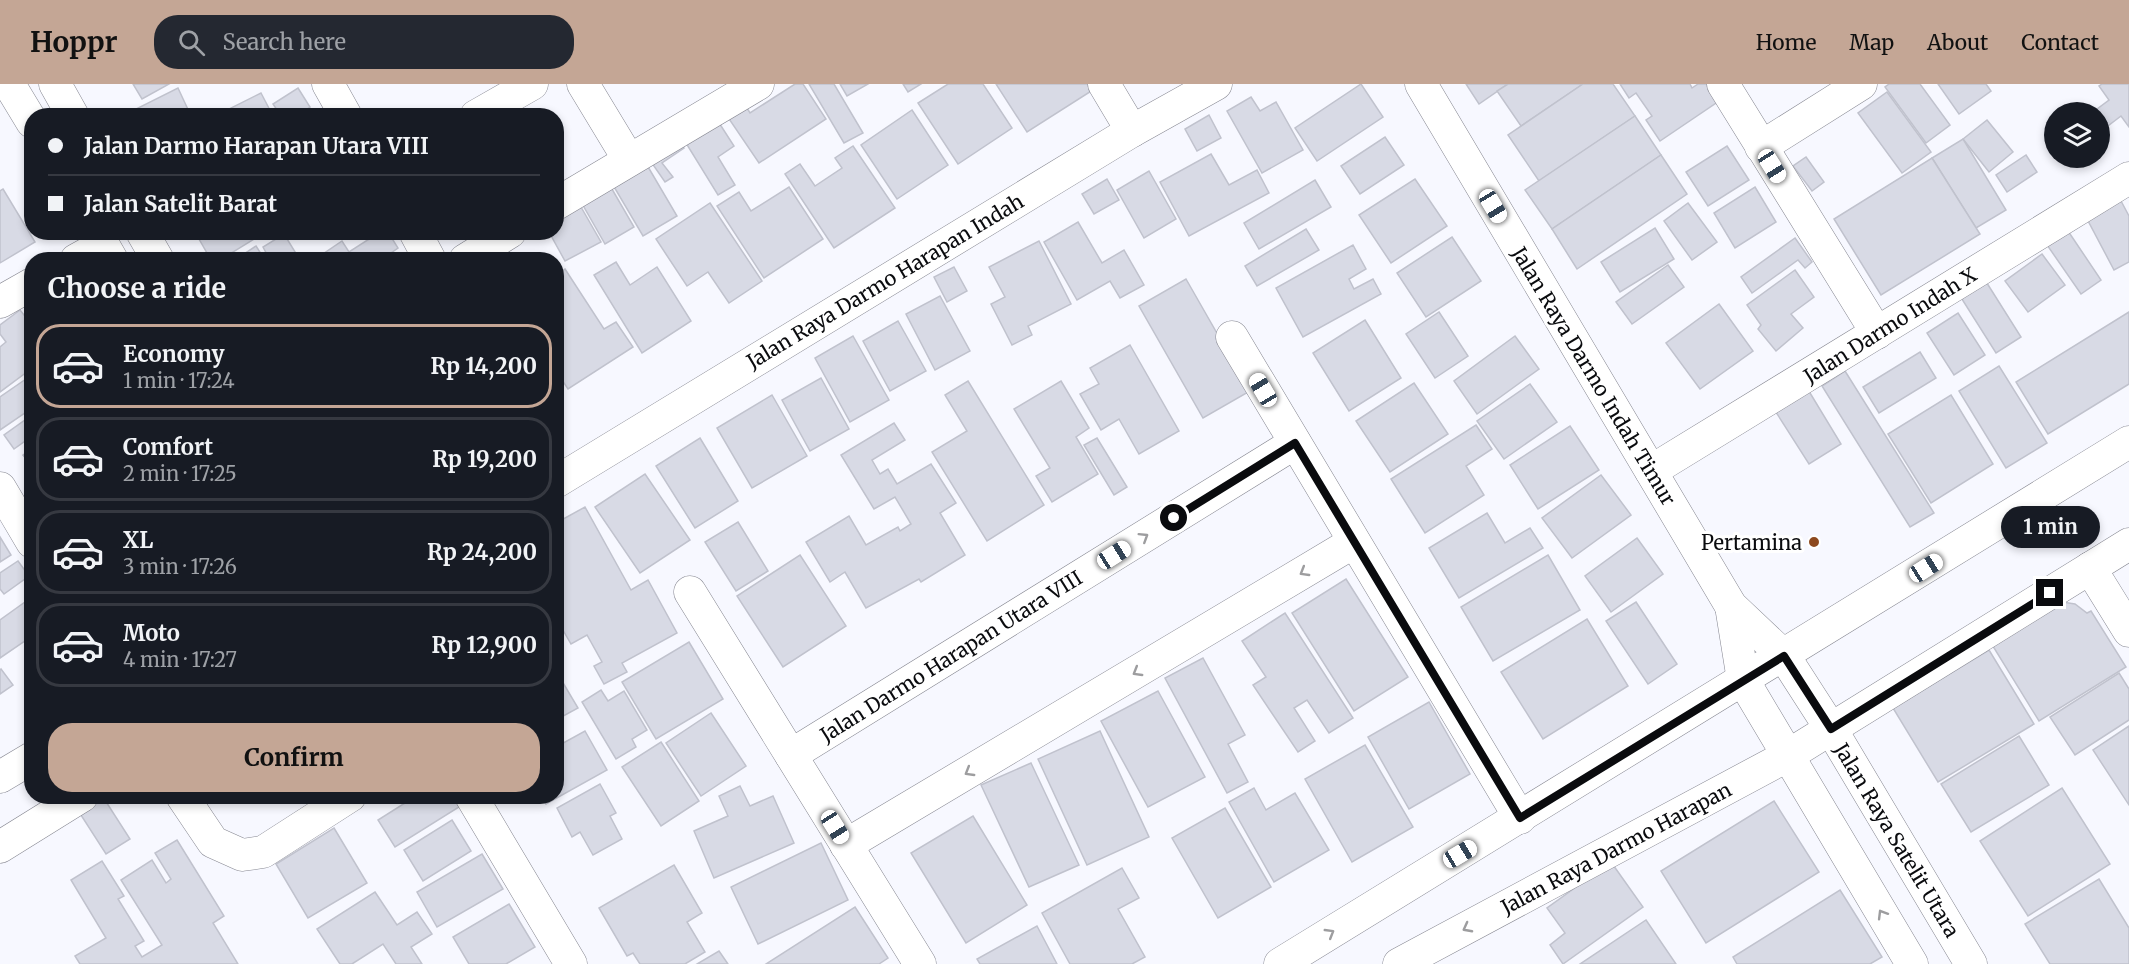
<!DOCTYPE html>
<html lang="en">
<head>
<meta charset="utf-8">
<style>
  body { margin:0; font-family:Merriweather,serif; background:#242831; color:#f1f3f6; height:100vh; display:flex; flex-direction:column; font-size:22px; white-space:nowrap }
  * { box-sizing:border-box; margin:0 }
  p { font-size:20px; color:#9ea1a6 }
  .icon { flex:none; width:33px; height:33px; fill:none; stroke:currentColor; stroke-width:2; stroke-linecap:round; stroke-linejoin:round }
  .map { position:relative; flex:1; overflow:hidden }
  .drawer { position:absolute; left:24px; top:168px; width:540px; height:552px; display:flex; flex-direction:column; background:#171b24; border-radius:24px; box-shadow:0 3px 9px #0003 }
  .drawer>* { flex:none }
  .banner { position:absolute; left:24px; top:24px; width:540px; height:132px; border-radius:24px; box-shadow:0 3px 9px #0003; display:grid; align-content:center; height:132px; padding:0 24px; background:#171b24 }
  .buttons { position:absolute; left:2044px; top:18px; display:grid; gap:12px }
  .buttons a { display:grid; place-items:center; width:66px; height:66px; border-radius:50%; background:#171b24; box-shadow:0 3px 9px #0003; font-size:30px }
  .end { position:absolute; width:27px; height:27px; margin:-14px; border:8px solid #0a0b0e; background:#fff; box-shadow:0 0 0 3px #fff }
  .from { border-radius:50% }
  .bubble { position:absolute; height:42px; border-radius:21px; background:#171b24; box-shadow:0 3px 9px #0003; font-size:20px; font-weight:700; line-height:42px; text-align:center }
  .car { position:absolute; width:18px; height:36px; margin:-18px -9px; border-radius:8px; box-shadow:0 0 4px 2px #0007; background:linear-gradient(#fff 24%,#345 0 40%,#fff 0 76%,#345 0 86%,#fff 0) }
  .banner b { display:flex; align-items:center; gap:21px; height:57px; font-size:22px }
  .banner b+b { border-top:2px solid #363941 }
  .banner i { width:15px; height:15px; background:#f1f3f6 }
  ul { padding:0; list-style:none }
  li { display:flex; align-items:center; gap:18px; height:84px; margin:0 12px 9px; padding:0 12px; border:3px solid #363941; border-radius:24px }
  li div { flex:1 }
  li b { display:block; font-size:22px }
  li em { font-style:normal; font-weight:700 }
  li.active { border-color:#c4a695 }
  li>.icon { width:54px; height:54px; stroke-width:1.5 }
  h2 { padding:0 24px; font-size:27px; line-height:72px }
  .button { display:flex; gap:12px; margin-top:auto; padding:12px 24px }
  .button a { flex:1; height:69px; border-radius:24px; background:#c4a695; color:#111; font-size:24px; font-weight:700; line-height:69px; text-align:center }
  header { display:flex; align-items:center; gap:36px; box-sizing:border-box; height:84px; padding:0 30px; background:#c4a695; color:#111 }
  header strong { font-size:28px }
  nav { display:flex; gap:33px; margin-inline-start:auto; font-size:21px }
  .search { width:420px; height:54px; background:#242831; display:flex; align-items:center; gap:15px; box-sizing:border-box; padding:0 21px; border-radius:24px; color:#9ea1a6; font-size:22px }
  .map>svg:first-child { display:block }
  .building { fill:#d8dae5; stroke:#c0c2cd; stroke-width:1.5 }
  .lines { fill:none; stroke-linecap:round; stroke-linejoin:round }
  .minor-casing { stroke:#868791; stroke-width:33 }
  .minor { stroke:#fff; stroke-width:32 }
  .oneway { stroke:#9d9d9f }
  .route { stroke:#0a0b0e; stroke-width:8 }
  .poi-dot { fill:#8d491e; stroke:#fff; stroke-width:2 }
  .labels { text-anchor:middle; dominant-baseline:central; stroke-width:6; stroke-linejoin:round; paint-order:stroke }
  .street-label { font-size:20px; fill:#0a0b0e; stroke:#fff }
  .poi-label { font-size:20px; fill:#0a0b0e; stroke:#fff; text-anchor:end }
</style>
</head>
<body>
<header>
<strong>Hoppr</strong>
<div class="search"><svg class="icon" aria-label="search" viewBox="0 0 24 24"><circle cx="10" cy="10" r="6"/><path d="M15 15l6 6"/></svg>Search here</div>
<nav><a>Home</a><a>Map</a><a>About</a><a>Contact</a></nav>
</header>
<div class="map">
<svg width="2129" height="880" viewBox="0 0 2129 880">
  <rect width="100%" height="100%" fill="#f7f8ff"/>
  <g class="building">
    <polygon points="133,0 169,0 142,15"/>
    <polygon points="795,0 803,0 826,35 759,79 723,26 741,14 750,29"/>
    <polygon points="809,0 834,0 863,49 844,59"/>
    <polygon points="840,0 868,0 847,12"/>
    <polygon points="903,0 921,0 908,8"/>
    <polygon points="948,0 983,0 1012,44 958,80 918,19"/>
    <polygon points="996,0 1093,0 1096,4 1027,48"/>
    <polygon points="1361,0 1383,33 1317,77 1295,44"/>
    <polygon points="1466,0 1508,0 1479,20"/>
    <polygon points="1508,0 1583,0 1521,42 1497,7"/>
    <polygon points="1583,0 1613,0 1635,32 1539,97 1508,51"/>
    <polygon points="1620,0 1690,0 1692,4 1698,0 1712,0 1722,15 1660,57 1646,36 1652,32 1636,9 1629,14"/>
    <polygon points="1889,0 1920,0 1950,41 1926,59 1885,3"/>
    <polygon points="1938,0 1986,0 1991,7 1959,30"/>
    <polygon points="2102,0 2129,0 2129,43 2121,32 2100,48 2100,28 2093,28 2109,16 2099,2"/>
    <polygon points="178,4 191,32 137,32 134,26"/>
    <polygon points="298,4 310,23 298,32 281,32 273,20"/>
    <polygon points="1887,8 1931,68 1902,89 1858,29"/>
    <polygon points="261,9 273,32 225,32 223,28"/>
    <polygon points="1251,13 1260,27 1276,18 1303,66 1262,89 1227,27"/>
    <polygon points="912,26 948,81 897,115 861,61"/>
    <polygon points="714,31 734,62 718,73 735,101 718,111 681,51"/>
    <polygon points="1209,31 1221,54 1197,67 1185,45"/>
    <polygon points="1635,32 1661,71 1552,145 1525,106"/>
    <polygon points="1987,36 2013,68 1989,88 1963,55"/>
    <polygon points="675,52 684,64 662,79 673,93 665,98 647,72"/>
    <polygon points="1385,53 1404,81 1360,110 1341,82"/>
    <polygon points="1963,55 2006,126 1976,144 1932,74"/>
    <polygon points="853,62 895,124 834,164 785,90 800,80 815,102 842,84 835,74"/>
    <polygon points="1727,62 1749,96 1708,122 1686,88"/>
    <polygon points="1211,70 1229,101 1257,86 1269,109 1189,152 1160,98"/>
    <polygon points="1661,71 1687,110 1577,185 1552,145"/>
    <polygon points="2026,71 2037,88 2007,108 1996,91"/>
    <polygon points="1806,73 1824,98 1812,107 1793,82"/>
    <polygon points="1932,74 1980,150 1881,211 1834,135"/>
    <polygon points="644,76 677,132 643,152 610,96"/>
    <polygon points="1149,87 1176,135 1144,154 1117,106"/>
    <polygon points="605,93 634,143 605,160 576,109"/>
    <polygon points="1107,95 1119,116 1094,130 1082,110"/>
    <polygon points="1415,95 1447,142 1391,179 1359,131"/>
    <polygon points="1315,96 1331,123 1259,165 1244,139"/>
    <polygon points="789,103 823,155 764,194 717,122 739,108 751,127"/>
    <polygon points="1755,103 1776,138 1735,164 1714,129"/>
    <polygon points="3,105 35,158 0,179 0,107"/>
    <polygon points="2120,115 2129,132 2129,178 2114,186 2086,133"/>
    <polygon points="577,116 601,158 565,177 549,148 556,148 556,128"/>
    <polygon points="710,119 762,197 729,219 708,188 687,202 656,155"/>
    <polygon points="1688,119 1717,158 1692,176 1664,137"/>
    <polygon points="1078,138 1102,179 1124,166 1144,201 1120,214 1110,197 1077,216 1044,158"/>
    <polygon points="1655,144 1674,175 1620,208 1601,178"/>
    <polygon points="2066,144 2101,196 2081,210 2045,158"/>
    <polygon points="1306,145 1319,166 1257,202 1245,182"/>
    <polygon points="195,148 256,148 259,152 220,176 211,176"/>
    <polygon points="380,148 388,148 398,164 381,176 314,176 342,157 349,168"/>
    <polygon points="284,150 300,176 270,176 263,163"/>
    <polygon points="1452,153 1481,197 1426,233 1397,189"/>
    <polygon points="1795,154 1812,178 1805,184 1798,176 1752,209 1741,193"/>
    <polygon points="1039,157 1071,220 1028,242 1032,251 1012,261 991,220 1005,213 989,183"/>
    <polygon points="1353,161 1366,185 1349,195 1354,205 1373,195 1381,210 1303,253 1276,204"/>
    <polygon points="256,162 265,176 235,176"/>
    <polygon points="2042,170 2065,201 2028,228 2005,197"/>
    <polygon points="616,178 630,201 657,183 691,237 642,269 594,191"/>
    <polygon points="1668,181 1684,203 1632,240 1616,218"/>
    <polygon points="954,183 967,207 947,218 934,193"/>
    <polygon points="565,185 604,245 616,238 633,263 568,305 556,287 556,191"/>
    <polygon points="1795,186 1814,213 1791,230 1803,244 1776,267 1758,245 1761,241 1747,221"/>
    <polygon points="1186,195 1250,307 1203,334 1139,222"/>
    <polygon points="1985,196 2021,253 1996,269 1960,212"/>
    <polygon points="940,212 970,267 935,286 906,230"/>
    <polygon points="1719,220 1753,267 1700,305 1666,259"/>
    <polygon points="20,226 32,241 32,288 29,290 27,288 0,308 0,263 6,258 0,250 0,241"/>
    <polygon points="1439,228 1468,272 1435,294 1406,250"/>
    <polygon points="2129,228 2129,300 2048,350 2016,298"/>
    <polygon points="1958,229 1985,271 1954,291 1927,249"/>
    <polygon points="1365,236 1401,294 1349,327 1313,269"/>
    <polygon points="898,237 926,287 890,307 863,257"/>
    <polygon points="853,252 889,316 850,338 815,274"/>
    <polygon points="1515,252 1539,285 1477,330 1454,297"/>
    <polygon points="1130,261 1179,347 1139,370 1119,335 1101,346 1080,310 1099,300 1090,284"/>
    <polygon points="1920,268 1936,294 1879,329 1863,303"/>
    <polygon points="1999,282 2047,359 2006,384 1959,307"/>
    <polygon points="1845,287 1934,429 1910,443 1822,302"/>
    <polygon points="821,294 849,345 810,367 782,316"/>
    <polygon points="26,295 32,304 32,324 0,346 0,313"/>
    <polygon points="968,297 1044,421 987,457 932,368 967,347 945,311"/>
    <polygon points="1061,297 1089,344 1076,353 1098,390 1052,418 1036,392 1050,384 1014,325"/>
    <polygon points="1414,299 1448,350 1390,388 1356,337"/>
    <polygon points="1530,300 1557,338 1504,375 1477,337"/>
    <polygon points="1807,304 1841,360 1809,380 1774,325"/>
    <polygon points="772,311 807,372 752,404 717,344"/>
    <polygon points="1951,311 1993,380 1931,419 1888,350"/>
    <polygon points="32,331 32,352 14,365 4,351"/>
    <polygon points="894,339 905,356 872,376 880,390 888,385 897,400 931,380 956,419 940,429 965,471 921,498 919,495 866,524 845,488 830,498 806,458 849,432 866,461 898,443 900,447 911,440 895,413 874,425 841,371"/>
    <polygon points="1476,341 1492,365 1466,382 1484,411 1425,449 1391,395"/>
    <polygon points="1570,342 1599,386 1538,425 1510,381"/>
    <polygon points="700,354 738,417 695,444 656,382"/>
    <polygon points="1097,354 1127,403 1114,411 1084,361"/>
    <polygon points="32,364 32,382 23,371"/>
    <polygon points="645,390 690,456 640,489 595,423"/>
    <polygon points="1601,391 1631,431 1572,474 1542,434"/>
    <polygon points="585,423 631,506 648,496 677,549 622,579 627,588 604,600 594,582 602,578 587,551 571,560 556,534 556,439"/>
    <polygon points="1487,429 1505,459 1530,444 1543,464 1459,514 1429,464"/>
    <polygon points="738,438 768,487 736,507 705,458"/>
    <polygon points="0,453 11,471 0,478"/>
    <polygon points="1637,454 1663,490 1611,528 1585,492"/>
    <polygon points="800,471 846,542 783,583 737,512"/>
    <polygon points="1548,471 1580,526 1493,577 1461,523"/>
    <polygon points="18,477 29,492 4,510 0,505 0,489"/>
    <polygon points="1346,495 1408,593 1354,627 1292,529"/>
    <polygon points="25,518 32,528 32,552 0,574 0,536"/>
    <polygon points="1636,518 1677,580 1648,600 1606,537"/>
    <polygon points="2062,518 2075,520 2087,529 2091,527 2126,583 2039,637 1991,559"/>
    <polygon points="1285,529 1353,634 1329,649 1307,616 1294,624 1315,657 1298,668 1253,601 1266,593 1242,557"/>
    <polygon points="1587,535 1628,602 1543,655 1501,588"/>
    <polygon points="689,558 723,615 656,655 622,598"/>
    <polygon points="1989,566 2034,640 1938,698 1893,624"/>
    <polygon points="1203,574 1245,651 1228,660 1248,698 1227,709 1165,594"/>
    <polygon points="1,585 13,601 0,610 0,586"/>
    <polygon points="556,587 578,624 556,636"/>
    <polygon points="2119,589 2129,605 2129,636 2075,671 2050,633"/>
    <polygon points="601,606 608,617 624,607 647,646 632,655 636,663 616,675 582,618"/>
    <polygon points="1158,607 1205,693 1148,723 1101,637"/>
    <polygon points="1429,618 1470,690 1409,725 1368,653"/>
    <polygon points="711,629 746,682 701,712 666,659"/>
    <polygon points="2129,642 2129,721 2093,666"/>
    <polygon points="585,647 607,686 546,720 542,712 556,712 556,663"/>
    <polygon points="1100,647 1149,753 1087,781 1038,675"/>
    <polygon points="2019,652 2049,701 1971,748 1941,700"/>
    <polygon points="661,658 699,717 661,742 622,683"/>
    <polygon points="1365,661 1413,743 1352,778 1305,695"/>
    <polygon points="1031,679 1079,781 1029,803 981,701"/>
    <polygon points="600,700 616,729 610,732 622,755 593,771 580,748 572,753 557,724"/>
    <polygon points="740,702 750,722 773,712 794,759 714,794 694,747 728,732 719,712"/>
    <polygon points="1254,704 1266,726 1295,709 1329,766 1274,798 1229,718"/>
    <polygon points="2062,704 2110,780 2028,832 1980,757"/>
    <polygon points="416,712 453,712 459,723 395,763 378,736"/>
    <polygon points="103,713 130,755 106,770 79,728"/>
    <polygon points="1774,717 1819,788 1706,859 1661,787"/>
    <polygon points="1225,724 1271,803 1218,834 1172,754"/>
    <polygon points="973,732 1027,821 966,859 911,769"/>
    <polygon points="452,736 471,767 423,797 404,766"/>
    <polygon points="334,744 367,799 308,834 276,780"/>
    <polygon points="177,756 224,832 213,839 238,880 80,880 75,872 106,854 71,796 102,777 124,812 118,815 144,857 135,862 142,873 162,861 121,796 152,776 166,799 171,795 155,769"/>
    <polygon points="821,759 848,816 758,860 731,803"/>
    <polygon points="482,770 503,805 437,843 417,808"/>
    <polygon points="1611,778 1643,823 1563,880 1550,861 1565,849 1547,824"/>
    <polygon points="674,781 702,829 687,838 705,868 685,880 640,880 633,869 627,872 599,824"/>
    <polygon points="1122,784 1139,814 1118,825 1145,873 1132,880 1070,880 1042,829"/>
    <polygon points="2099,795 2129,844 2129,880 2050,880 2025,840"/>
    <polygon points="1840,806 1882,873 1870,880 1737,880 1733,873"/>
    <polygon points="375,808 397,841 417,828 432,850 411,863 422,880 396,880 383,860 352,880 340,880 317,845"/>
    <polygon points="509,820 535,863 506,880 469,880 453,853"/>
    <polygon points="855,823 888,874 879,880 766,880"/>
    <polygon points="1646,836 1676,880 1580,880"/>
    <polygon points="1037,842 1057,880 980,880 977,875"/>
    <polygon points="719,867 728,880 697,880"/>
  </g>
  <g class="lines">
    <defs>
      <g id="minor">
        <polyline points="9,0 32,38"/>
        <polyline points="55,0 73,32"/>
        <polyline points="328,0 346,32"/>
        <polyline points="583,0 629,76"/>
        <polyline points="1104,0 1132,47"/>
        <polyline points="1421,0 1731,522 1784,572 1831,645 1971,880"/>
        <polyline points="1723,0 1877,249"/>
        <polyline points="476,32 532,0"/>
        <polyline points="1761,63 1861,0"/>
        <polyline points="556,120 758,0"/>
        <polyline points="96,148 112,176"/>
        <polyline points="142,148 158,176"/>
        <polyline points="415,148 430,176"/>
        <polyline points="76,176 103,161"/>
        <polyline points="465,176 510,148"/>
        <polyline points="0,218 32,200"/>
        <polyline points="1232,253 1520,734"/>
        <polyline points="1651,387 2129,94"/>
        <polyline points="556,398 1132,47 1216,0"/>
        <polyline points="0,404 32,458"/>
        <polyline points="2090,484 2129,547"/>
        <polyline points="690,508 920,880"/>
        <polyline points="1731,522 1743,596 1912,880"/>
        <polyline points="791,671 1295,359"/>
        <polyline points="0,693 32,674"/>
        <polyline points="182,712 213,758 242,771 263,768 350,712"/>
        <polyline points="471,712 571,880"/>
        <polyline points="846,761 1354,458"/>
        <polyline points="0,763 82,712"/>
        <polyline points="1280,880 2129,358"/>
        <polyline points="1399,880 1787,672 2129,460"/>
      </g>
    </defs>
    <use href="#minor" class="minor-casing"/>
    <use href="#minor" class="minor"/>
  </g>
  <defs><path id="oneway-chevron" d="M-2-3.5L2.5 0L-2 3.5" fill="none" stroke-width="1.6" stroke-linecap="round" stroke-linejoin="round" transform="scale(1.5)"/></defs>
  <g class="oneway">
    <use href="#oneway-chevron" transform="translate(1144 453) rotate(-32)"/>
    <use href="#oneway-chevron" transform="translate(1304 488) rotate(149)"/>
    <use href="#oneway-chevron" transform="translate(1137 588) rotate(149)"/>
    <use href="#oneway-chevron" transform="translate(969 688) rotate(149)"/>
    <use href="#oneway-chevron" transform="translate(1882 830) rotate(-121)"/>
    <use href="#oneway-chevron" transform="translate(1467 844) rotate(152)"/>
    <use href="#oneway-chevron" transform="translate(1330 849) rotate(-31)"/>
  </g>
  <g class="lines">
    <polyline class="route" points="1174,434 1295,359 1520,734 1784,572 1831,645 2050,509"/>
  </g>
  <circle class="poi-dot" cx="1814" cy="458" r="6"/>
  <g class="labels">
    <g class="street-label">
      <text transform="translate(885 197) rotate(-31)">Jalan Raya Darmo Harapan Indah</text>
      <text transform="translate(1890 241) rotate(-32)">Jalan Darmo Indah X</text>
      <text transform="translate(1594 292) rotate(59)">Jalan Raya Darmo Indah Timur</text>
      <text transform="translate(951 572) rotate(-32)">Jalan Darmo Harapan Utara VIII</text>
      <text transform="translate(1897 756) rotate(59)">Jalan Raya Satelit Utara</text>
      <text transform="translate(1616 764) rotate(-28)">Jalan Raya Darmo Harapan</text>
    </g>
    <g class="poi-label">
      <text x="1802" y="458">Pertamina</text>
    </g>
  </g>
</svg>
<div class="buttons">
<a><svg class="icon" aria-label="layers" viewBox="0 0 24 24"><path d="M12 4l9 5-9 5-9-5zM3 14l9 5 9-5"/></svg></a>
</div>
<i class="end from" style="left:1174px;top:434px"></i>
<i class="end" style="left:2050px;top:509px"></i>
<div class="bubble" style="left:2001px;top:422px;width:99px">1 min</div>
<i class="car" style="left:1772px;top:82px;rotate:148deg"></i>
<i class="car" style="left:1493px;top:122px;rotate:149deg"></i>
<i class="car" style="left:1263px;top:306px;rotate:329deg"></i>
<i class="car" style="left:1114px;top:471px;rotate:58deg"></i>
<i class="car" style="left:1926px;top:484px;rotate:58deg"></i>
<i class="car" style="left:835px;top:743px;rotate:148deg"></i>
<i class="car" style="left:1460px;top:770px;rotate:59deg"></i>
<div class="banner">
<b><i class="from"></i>Jalan Darmo Harapan Utara VIII</b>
<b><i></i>Jalan Satelit Barat</b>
</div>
<section class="drawer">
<h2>Choose a ride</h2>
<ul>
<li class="active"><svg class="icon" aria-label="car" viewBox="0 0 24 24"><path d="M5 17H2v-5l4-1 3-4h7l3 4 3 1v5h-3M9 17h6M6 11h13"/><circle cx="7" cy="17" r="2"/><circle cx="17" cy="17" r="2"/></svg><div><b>Economy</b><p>1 min · 17:24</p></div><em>Rp 14,200</em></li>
<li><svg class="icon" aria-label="car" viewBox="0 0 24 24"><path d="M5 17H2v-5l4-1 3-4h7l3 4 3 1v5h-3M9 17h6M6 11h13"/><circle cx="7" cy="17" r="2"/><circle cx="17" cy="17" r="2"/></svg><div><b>Comfort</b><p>2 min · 17:25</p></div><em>Rp 19,200</em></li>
<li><svg class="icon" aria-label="car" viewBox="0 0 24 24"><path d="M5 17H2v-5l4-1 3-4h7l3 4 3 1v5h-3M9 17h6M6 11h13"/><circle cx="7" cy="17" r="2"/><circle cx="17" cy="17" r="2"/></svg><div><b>XL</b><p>3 min · 17:26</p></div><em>Rp 24,200</em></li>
<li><svg class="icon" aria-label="car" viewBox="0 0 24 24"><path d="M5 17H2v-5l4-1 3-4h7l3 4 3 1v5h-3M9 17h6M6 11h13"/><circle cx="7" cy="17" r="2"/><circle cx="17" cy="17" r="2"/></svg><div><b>Moto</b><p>4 min · 17:27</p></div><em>Rp 12,900</em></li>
</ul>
<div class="button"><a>Confirm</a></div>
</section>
</div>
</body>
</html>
